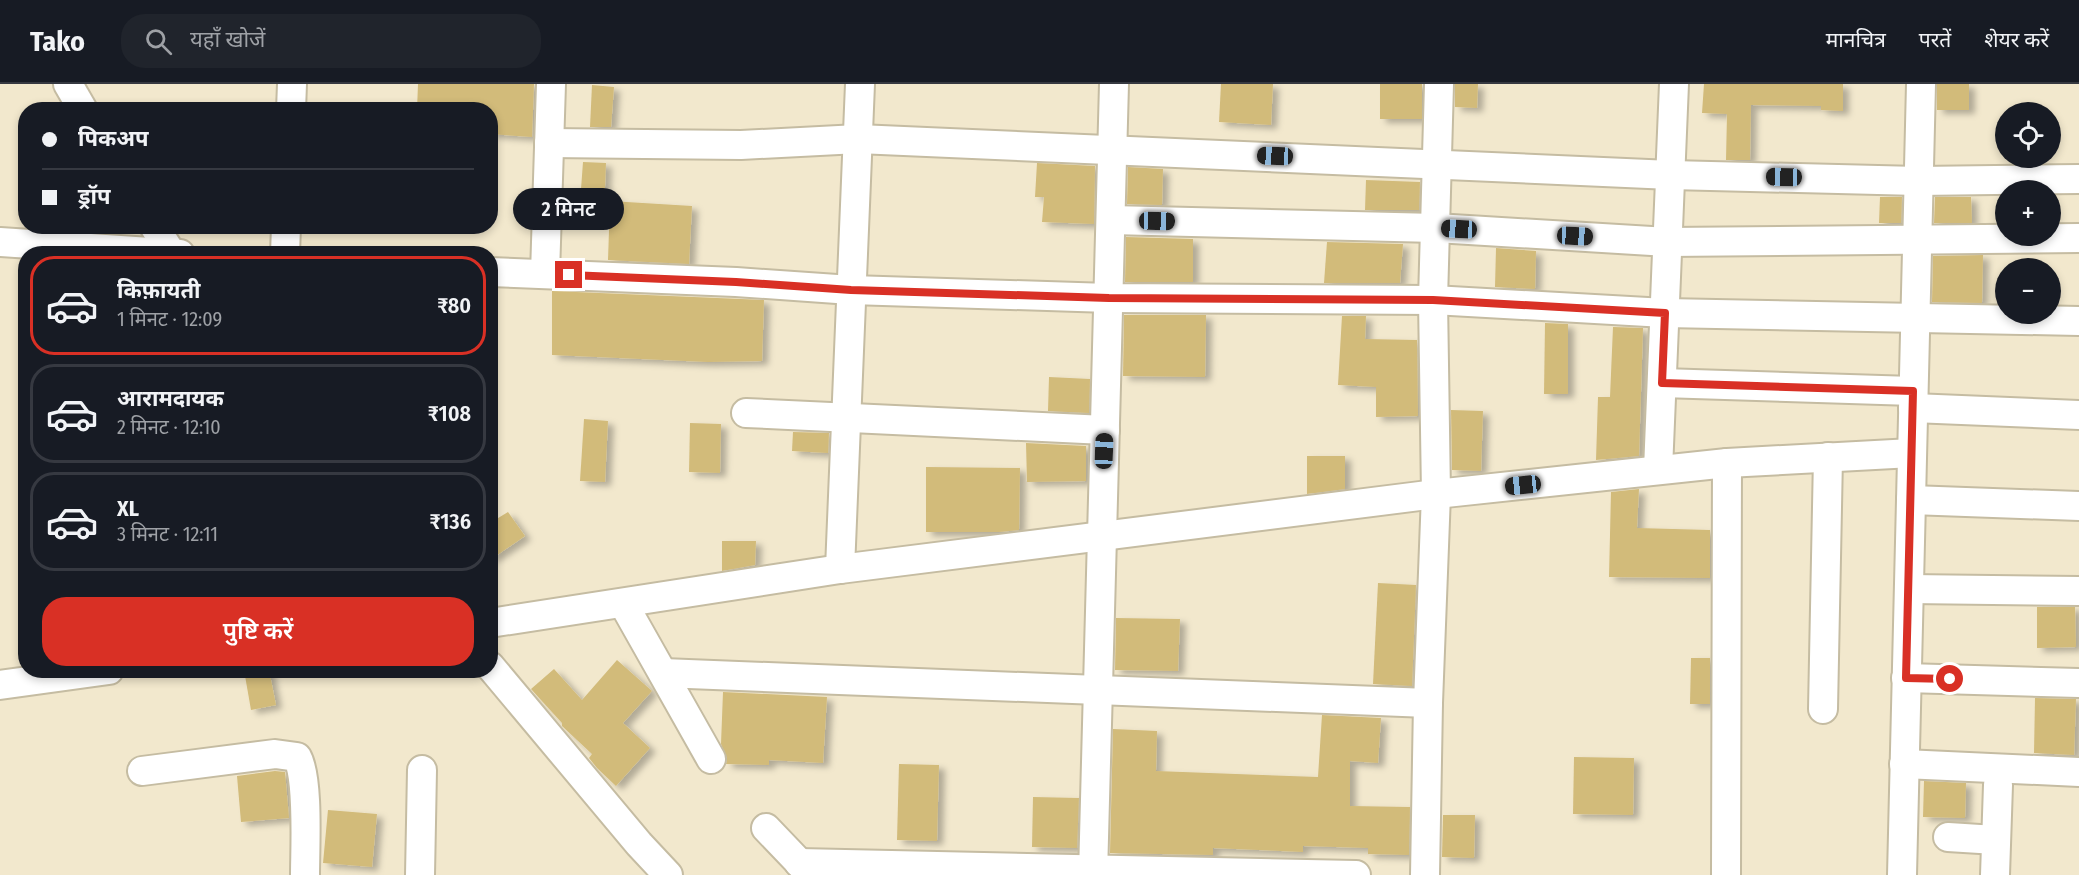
<!DOCTYPE html>
<html lang="hi">
<head>
<meta charset="utf-8">
<style>
  body { margin:0; font-family:"Fira Sans Condensed","Noto Sans Devanagari",sans-serif; background:#20242c; color:#f1f3f6; height:100vh; display:flex; flex-direction:column; font-size:22px; white-space:nowrap }
  * { box-sizing:border-box; margin:0 }
  p { font-size:20px; color:#9ea1a6 }
  .icon { flex:none; width:33px; height:33px; fill:none; stroke:currentColor; stroke-width:2; stroke-linecap:round; stroke-linejoin:round }
  .map { position:relative; flex:1; overflow:hidden }
  .side { position:absolute; left:18px; top:162px; width:480px; height:432px; display:flex; flex-direction:column; background:#171b24; border-radius:24px; box-shadow:0 3px 9px #0003 }
  .side>* { flex:none }
  .banner { position:absolute; left:18px; top:18px; width:480px; height:132px; border-radius:24px; box-shadow:0 3px 9px #0003; display:grid; align-content:center; height:132px; padding:0 24px; background:#171b24 }
  .fabs { position:absolute; left:1995px; top:18px; display:grid; gap:12px }
  .fabs a { display:grid; place-items:center; width:66px; height:66px; border-radius:50%; background:#171b24; box-shadow:0 3px 9px #0003; font-size:30px }
  .end { position:absolute; width:27px; height:27px; margin:-14px; border:8px solid #d93025; background:#fff; box-shadow:0 0 0 3px #fff }
  .from { border-radius:50% }
  .bubble { position:absolute; height:42px; border-radius:21px; background:#171b24; box-shadow:0 3px 9px #0003; font-size:20px; font-weight:600; line-height:42px; text-align:center }
  .car { position:absolute; width:18px; height:36px; margin:-18px -9px; border-radius:8px; box-shadow:0 0 4px 2px #0007; background:linear-gradient(#222 24%,#8ab4d8 0 40%,#222 0 76%,#8ab4d8 0 86%,#222 0) }
  .banner b { display:flex; align-items:center; gap:21px; height:57px; font-size:22px }
  .banner b+b { border-top:2px solid #363941 }
  .banner i { width:15px; height:15px; background:#f1f3f6 }
  ul { padding:10px 0 0; list-style:none }
  li { display:flex; align-items:center; gap:18px; height:99px; margin:0 12px 9px; padding:0 12px; border:3px solid #363941; border-radius:24px }
  li div { flex:1 }
  li b { display:block; font-size:22px }
  li em { font-style:normal; font-weight:600 }
  li.current { border-color:#d93025 }
  li>.icon { width:54px; height:54px; stroke-width:1.5 }
  .action { display:flex; gap:12px; margin-top:auto; padding:12px 24px }
  .action a { flex:1; height:69px; border-radius:24px; background:#d93025; color:#fff; font-size:24px; font-weight:600; line-height:69px; text-align:center }
  header { display:flex; align-items:center; gap:36px; box-sizing:border-box; height:84px; padding:0 30px; background:#171b24; border-bottom:2px solid #363941 }
  header strong { font-size:28px }
  nav { display:flex; gap:33px; margin-inline-start:auto; font-size:21px }
  .search { width:420px; height:54px; background:#20242c; display:flex; align-items:center; gap:15px; box-sizing:border-box; padding:0 21px; border-radius:24px; color:#9ea1a6; font-size:22px }
  .map>svg:first-child { display:block }
  .building { fill:#d2bb7a; filter:url(#shadow) }
  .lines { fill:none; stroke-linecap:round; stroke-linejoin:round }
  .minor-casing { stroke:#c5bca2; stroke-width:32 }
  .minor { stroke:#fff; stroke-width:28 }
  .route { stroke:#d93025; stroke-width:8 }
</style>
</head>
<body>
<header>
<strong>Tako</strong>
<div class="search"><svg class="icon" aria-label="search" viewBox="0 0 24 24"><circle cx="10" cy="10" r="6"/><path d="M15 15l6 6"/></svg>यहाँ खोजें</div>
<nav><a>मानचित्र</a><a>परतें</a><a>शेयर करें</a></nav>
</header>
<div class="map">
<svg width="2079" height="791" viewBox="0 0 2079 791">
  <defs>
    <filter id="shadow"><feDropShadow dx="6" dy="4" stdDeviation="3" flood-color="#0004"/></filter>
  </defs>
  <rect width="100%" height="100%" fill="#f2e8cd"/>
  <g class="building">
    <polygon points="418,0 534,0 532,53 490,50 490,26 417,26"/>
    <polygon points="1221,0 1273,0 1271,41 1219,38"/>
    <rect x="1380" y="0" width="42" height="35"/>
    <polygon points="1455,0 1478,0 1477,24 1455,23"/>
    <polygon points="1704,0 1843,0 1843,27 1821,26 1821,22 1751,21 1750,76 1726,76 1727,30 1702,29"/>
    <rect x="1937" y="0" width="32" height="26"/>
    <polygon points="592,1 614,3 611,43 590,43"/>
    <polygon points="583,78 606,79 604,127 570,125 571,104 581,105"/>
    <polygon points="1037,79 1095,82 1094,140 1042,138 1044,113 1035,113"/>
    <polygon points="1128,83 1163,85 1162,121 1127,120"/>
    <polygon points="1366,96 1420,98 1419,126 1365,126"/>
    <polygon points="1880,113 1902,113 1901,139 1879,139"/>
    <polygon points="1935,113 1971,113 1972,139 1934,139"/>
    <polygon points="610,117 692,122 689,180 608,176"/>
    <polygon points="1126,153 1193,155 1193,198 1125,198"/>
    <polygon points="1327,158 1403,160 1400,199 1324,199"/>
    <polygon points="1496,164 1536,167 1535,205 1495,203"/>
    <polygon points="1983,171 1982,219 1932,218 1933,172"/>
    <polygon points="552,207 764,216 762,277 708,278 552,271"/>
    <polygon points="1124,231 1206,231 1205,293 1123,292"/>
    <polygon points="1342,232 1366,232 1365,255 1417,256 1418,332 1376,333 1376,303 1338,301"/>
    <polygon points="1545,239 1568,240 1568,310 1544,310"/>
    <polygon points="1613,243 1643,244 1639,372 1596,376 1598,313 1610,313"/>
    <polygon points="1049,293 1090,295 1089,329 1048,327"/>
    <polygon points="1451,326 1483,327 1481,387 1452,386"/>
    <polygon points="584,335 608,337 605,398 580,397"/>
    <polygon points="690,339 721,340 720,389 689,388"/>
    <polygon points="793,348 829,349 828,369 792,367"/>
    <polygon points="1026,359 1086,362 1086,397 1027,398"/>
    <polygon points="1307,372 1345,372 1345,405 1307,410"/>
    <polygon points="926,383 1020,384 1019,446 999,448 926,448"/>
    <polygon points="1639,405 1637,444 1710,446 1710,494 1609,493 1611,408"/>
    <polygon points="508,428 525,452 490,476 490,439"/>
    <polygon points="722,457 756,457 755,481 722,487"/>
    <polygon points="1378,499 1416,501 1412,602 1373,600"/>
    <polygon points="2037,523 2075,523 2076,563 2037,564"/>
    <polygon points="1116,534 1180,535 1178,587 1115,586"/>
    <polygon points="1691,574 1710,574 1710,620 1690,620"/>
    <polygon points="617,576 652,607 623,639 650,664 616,702 597,684 589,674 592,670 562,642 562,639 531,605 554,585 582,616"/>
    <polygon points="244,586 269,586 276,621 251,626"/>
    <polygon points="723,608 827,613 823,679 769,676 769,681 726,680 727,675 721,660"/>
    <polygon points="2035,614 2076,615 2074,671 2034,669"/>
    <polygon points="1322,631 1381,634 1378,679 1350,677 1350,722 1410,723 1409,771 1368,770 1368,764 1303,762 1303,768 1213,764 1213,771 1110,769 1113,645 1157,647 1156,687 1318,693"/>
    <polygon points="1574,673 1634,674 1633,731 1573,730"/>
    <polygon points="899,680 939,681 937,757 897,756"/>
    <polygon points="275,687 285,688 289,734 241,738 237,692"/>
    <polygon points="1924,697 1966,699 1965,734 1923,733"/>
    <polygon points="1033,713 1079,714 1077,764 1032,763"/>
    <polygon points="328,726 377,730 372,783 323,779"/>
    <polygon points="1443,731 1475,731 1474,774 1442,773"/>
  </g>
  <g class="lines">
    <defs>
      <g id="minor">
        <polyline points="68,0 83,26"/>
        <polyline points="291,26 292,0"/>
        <polyline points="549,59 741,61 858,55 1671,91 1918,97 2079,95"/>
        <polyline points="1111,136 1436,144 1668,158 2079,154"/>
        <polyline points="154,142 172,170"/>
        <polyline points="0,158 180,170"/>
        <polyline points="285,170 286,142"/>
        <polyline points="490,188 736,198 851,206 1109,214 1433,216 1665,229 2079,237"/>
        <polyline points="545,190 551,0"/>
        <polyline points="1662,299 1913,307"/>
        <polyline points="1913,324 2079,331"/>
        <polyline points="746,329 1105,346"/>
        <polyline points="1658,386 1674,0"/>
        <polyline points="1911,416 2079,422"/>
        <polyline points="840,485 860,0"/>
        <polyline points="1909,505 2079,507"/>
        <polyline points="623,519 711,675"/>
        <polyline points="490,539 840,485 1436,410 1727,379 1912,369"/>
        <polyline points="490,582 639,760 668,791"/>
        <polyline points="663,589 1428,619"/>
        <polyline points="1906,594 2079,599"/>
        <polyline points="0,601 109,586"/>
        <polyline points="1823,625 1828,373"/>
        <polyline points="1904,680 2079,688"/>
        <path d="M 142,687 L 275,670 L 297,673 C 309,694 305,764 305,791"/>
        <polyline points="766,744 811,791"/>
        <polyline points="1948,753 1996,756"/>
        <polyline points="799,779 1356,791"/>
        <polyline points="420,791 422,686"/>
        <polyline points="1093,791 1114,0"/>
        <polyline points="1425,791 1428,619 1436,410 1433,216 1439,0"/>
        <polyline points="1726,791 1727,379"/>
        <polyline points="1902,791 1921,0"/>
        <polyline points="1995,791 1998,701"/>
      </g>
    </defs>
    <use href="#minor" class="minor-casing"/>
    <use href="#minor" class="minor"/>
  </g>
  <g class="lines">
    <polyline class="route" points="569,191 736,198 851,206 1109,214 1433,216 1665,229 1662,299 1913,307 1906,594 1950,595"/>
  </g>
</svg>
<div class="fabs">
<a><svg class="icon" aria-label="locate" viewBox="0 0 24 24"><circle cx="12" cy="12" r="6"/><path d="M12 2v4M12 18v4M2 12h4M18 12h4"/></svg></a>
<a>+</a>
<a>−</a>
</div>
<i class="end from" style="left:1950px;top:595px"></i>
<i class="end" style="left:569px;top:191px"></i>
<div class="bubble" style="left:513px;top:104px;width:111px">2 मिनट</div>
<i class="car" style="left:1275px;top:72px;rotate:272deg"></i>
<i class="car" style="left:1784px;top:93px;rotate:271deg"></i>
<i class="car" style="left:1157px;top:137px;rotate:91deg"></i>
<i class="car" style="left:1459px;top:145px;rotate:273deg"></i>
<i class="car" style="left:1575px;top:152px;rotate:93deg"></i>
<i class="car" style="left:1104px;top:367px;rotate:2deg"></i>
<i class="car" style="left:1523px;top:401px;rotate:264deg"></i>
<div class="banner">
<b><i class="from"></i>पिकअप</b>
<b><i></i>ड्रॉप</b>
</div>
<section class="side">
<ul>
<li class="current"><svg class="icon" aria-label="car" viewBox="0 0 24 24"><path d="M5 17H2v-5l4-1 3-4h7l3 4 3 1v5h-3M9 17h6M6 11h13"/><circle cx="7" cy="17" r="2"/><circle cx="17" cy="17" r="2"/></svg><div><b>किफ़ायती</b><p>1 मिनट · 12:09</p></div><em>₹80</em></li>
<li><svg class="icon" aria-label="car" viewBox="0 0 24 24"><path d="M5 17H2v-5l4-1 3-4h7l3 4 3 1v5h-3M9 17h6M6 11h13"/><circle cx="7" cy="17" r="2"/><circle cx="17" cy="17" r="2"/></svg><div><b>आरामदायक</b><p>2 मिनट · 12:10</p></div><em>₹108</em></li>
<li><svg class="icon" aria-label="car" viewBox="0 0 24 24"><path d="M5 17H2v-5l4-1 3-4h7l3 4 3 1v5h-3M9 17h6M6 11h13"/><circle cx="7" cy="17" r="2"/><circle cx="17" cy="17" r="2"/></svg><div><b>XL</b><p>3 मिनट · 12:11</p></div><em>₹136</em></li>
</ul>
<div class="action"><a>पुष्टि करें</a></div>
</section>
</div>
</body>
</html>
